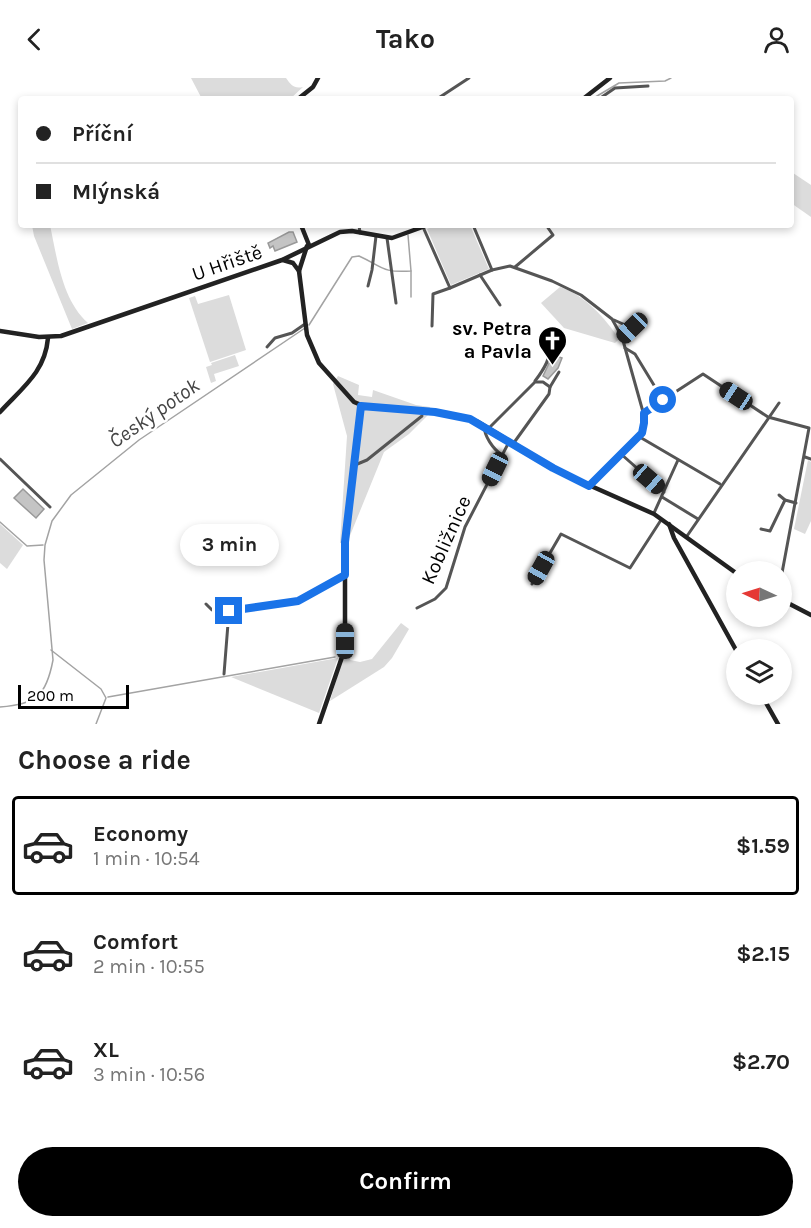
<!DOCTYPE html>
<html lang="en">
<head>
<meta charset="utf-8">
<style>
  body { margin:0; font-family:Karla,sans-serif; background:#f6f6f6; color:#222; height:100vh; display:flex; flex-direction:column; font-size:22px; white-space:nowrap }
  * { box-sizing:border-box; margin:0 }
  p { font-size:20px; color:#767676 }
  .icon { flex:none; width:33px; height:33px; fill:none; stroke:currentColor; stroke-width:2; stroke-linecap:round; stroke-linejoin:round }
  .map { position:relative; height:646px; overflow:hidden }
  .panel { display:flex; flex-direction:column; background:#fff; flex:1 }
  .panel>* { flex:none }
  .hud { position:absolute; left:18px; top:18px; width:776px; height:132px; border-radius:6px; box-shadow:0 3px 9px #0003; display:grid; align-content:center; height:132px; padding:0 18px; background:#fff }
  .needle { width:39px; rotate:274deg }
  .tools { position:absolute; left:726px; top:483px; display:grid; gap:12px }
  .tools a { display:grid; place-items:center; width:66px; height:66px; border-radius:50%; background:#fff; box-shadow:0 3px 9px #0003; font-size:30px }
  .scale { position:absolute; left:18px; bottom:15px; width:111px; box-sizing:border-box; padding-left:6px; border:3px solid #000; border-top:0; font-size:16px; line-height:21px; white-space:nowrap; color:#000; -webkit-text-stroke:4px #fff; paint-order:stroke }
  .end { position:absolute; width:27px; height:27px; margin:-14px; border:8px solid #1a73e8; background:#fff; box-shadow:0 0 0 3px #fff }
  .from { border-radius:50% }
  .bubble { position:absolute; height:42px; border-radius:21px; background:#fff; box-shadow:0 3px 9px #0003; font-size:20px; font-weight:700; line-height:42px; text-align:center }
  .car { position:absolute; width:18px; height:36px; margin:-18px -9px; border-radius:8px; box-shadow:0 0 4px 2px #0007; background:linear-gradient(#222 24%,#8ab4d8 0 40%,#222 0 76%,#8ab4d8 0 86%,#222 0) }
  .hud b { display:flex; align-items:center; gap:21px; height:57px; font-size:22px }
  .hud b+b { border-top:2px solid #e0e0e0 }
  .hud i { width:15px; height:15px; background:#222 }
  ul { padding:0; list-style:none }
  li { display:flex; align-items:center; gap:18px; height:99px; margin:0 12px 9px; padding:0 6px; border:3px solid transparent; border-radius:6px }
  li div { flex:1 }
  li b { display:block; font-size:22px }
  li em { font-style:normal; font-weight:700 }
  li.selected { border-color:#000 }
  li>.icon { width:54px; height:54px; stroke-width:1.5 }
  h2 { padding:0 18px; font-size:27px; line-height:72px }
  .action { display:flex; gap:12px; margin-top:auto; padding:12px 18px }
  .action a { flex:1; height:69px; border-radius:36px; background:#000; color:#fff; font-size:24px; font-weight:700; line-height:69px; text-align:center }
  header { display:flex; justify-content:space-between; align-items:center; height:78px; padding:0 18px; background:#fff; font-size:27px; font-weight:700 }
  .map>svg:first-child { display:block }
  .green { fill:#dcdcdc }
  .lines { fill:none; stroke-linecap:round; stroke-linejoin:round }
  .stream { stroke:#a3a3a3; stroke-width:1.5 }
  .building { fill:#c4c4c4; stroke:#999; stroke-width:1.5 }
  .street { stroke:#555; stroke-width:3 }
  .secondary { stroke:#222; stroke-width:4.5 }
  .route { stroke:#1a73e8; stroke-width:8 }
  .labels { text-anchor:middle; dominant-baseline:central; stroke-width:5; stroke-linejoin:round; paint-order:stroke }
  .street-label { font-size:20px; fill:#000; stroke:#fff }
  .poi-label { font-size:20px; font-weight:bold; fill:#000; stroke:#fff; text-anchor:end }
  .water-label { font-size:21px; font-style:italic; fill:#444; stroke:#fff }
</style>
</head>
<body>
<header><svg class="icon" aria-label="back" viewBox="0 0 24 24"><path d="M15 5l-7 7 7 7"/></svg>Tako<svg class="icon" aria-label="person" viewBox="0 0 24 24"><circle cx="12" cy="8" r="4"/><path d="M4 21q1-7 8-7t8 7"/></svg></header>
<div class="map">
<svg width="811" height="646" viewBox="0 0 811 646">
  <rect width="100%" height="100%" fill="#fff"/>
  <g class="green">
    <path d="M 191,0 L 286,0 C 291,7 294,11 303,9 L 290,21 L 202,21 Z"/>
    <polygon points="790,93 811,107 811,139 791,125"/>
    <path d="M 32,147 L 50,147 C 57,180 62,222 88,245 L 72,251 L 34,158 Z"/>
    <polygon points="436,147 470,147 489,191 451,207 427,151"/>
    <path d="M 560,209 C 585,217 605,240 619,261 L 615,265 L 564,250 L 541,225 Z"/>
    <polygon points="229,217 246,272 210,284 189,220 195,218 198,226"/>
    <polygon points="235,277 239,288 214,296 216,303 211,305 206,289 212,287 211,285"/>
    <polygon points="338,298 359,307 358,317 372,319 373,312 416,327 430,329 428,337 409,356 384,374 347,465 340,465 347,358 333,306"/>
    <polygon points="808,382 811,384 811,443 805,456 794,451"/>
    <polygon points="0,446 23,467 7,491 0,485"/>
    <polygon points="401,545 409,551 392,580 384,589 330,623 345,573 352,574 350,582 360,584 372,581"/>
    <polygon points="338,580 319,635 231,599"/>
  </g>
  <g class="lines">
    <g class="stream">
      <polyline points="592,21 619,5 665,3 671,0"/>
      <polyline points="411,219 411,193"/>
      <path d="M 309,247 L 352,179 L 359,178 C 383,189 382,195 411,193 L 408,157"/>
      <polyline points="0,444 27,468 43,467"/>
      <polyline points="51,572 101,611 106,620 96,646"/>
      <polyline points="108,619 335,579"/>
      <path d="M 0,629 C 36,626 46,619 53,582 L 44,482 L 45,467 L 52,443 L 71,417 L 139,362 L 305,250"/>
    </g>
  </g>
  <g class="building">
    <polygon points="289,154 293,154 297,164 275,173 273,168 270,170 268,165"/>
    <polygon points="553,277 562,280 558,290 548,301 543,298"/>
    <polygon points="23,411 44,431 36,440 14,420"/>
  </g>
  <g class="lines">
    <g class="street">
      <polyline points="437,21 469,0"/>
      <polyline points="599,21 615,10 648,8"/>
      <polyline points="359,147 360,155"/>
      <polyline points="473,147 492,192"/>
      <polyline points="423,149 450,210 492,192 510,188 552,203 581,217 612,241 622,259 645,341 643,351 638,358 589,408"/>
      <polyline points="387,160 396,225"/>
      <polyline points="515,189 553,157 546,147"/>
      <polyline points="480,197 500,227"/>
      <polyline points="368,208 372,192 376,158"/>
      <polyline points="614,242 632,250 622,259"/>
      <polyline points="432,248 433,216 450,210"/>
      <polyline points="267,269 275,260 292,255 305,246"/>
      <polyline points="625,270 635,276 663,322"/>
      <path d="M 535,303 C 542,294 554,276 549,265"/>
      <polyline points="550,309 559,294"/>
      <polyline points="643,335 703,296 768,339 809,350 782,495"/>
      <path d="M 484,347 C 484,358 493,371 502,377"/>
      <polyline points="489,350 535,304 543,304 550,309 549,316 513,366"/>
      <polyline points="638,358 720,406"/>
      <polyline points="621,376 664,414"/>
      <polyline points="805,379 811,381"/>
      <polyline points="0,381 50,429"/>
      <polyline points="355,387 367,382 422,338"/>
      <polyline points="779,417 785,422 796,425"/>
      <polyline points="662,419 698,441"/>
      <polyline points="654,435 678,382"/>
      <polyline points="761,451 770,453 785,422"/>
      <polyline points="687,458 779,325"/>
      <polyline points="532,506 561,456 630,490 661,442"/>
      <polyline points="206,526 212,532 229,533 294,524 308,519 345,497"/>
      <polyline points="417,530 435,521 446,510 465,449 509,364"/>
      <polyline points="224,596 229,533"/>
    </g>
    <g class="secondary">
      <polyline points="298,21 313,9 318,0"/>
      <polyline points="583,21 610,0"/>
      <polyline points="301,147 309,167"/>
      <polyline points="307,168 299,193 307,257 319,285 354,324 366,329 443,335 478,344 564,396 654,436 736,495"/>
      <polyline points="283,182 293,185 299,193"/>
      <polyline points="0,253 39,259 61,258 282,182 340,154 352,153 392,160 428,147"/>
      <path d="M 0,334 C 23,309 45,294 48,260"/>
      <polyline points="669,446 674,460 736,572"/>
      <polyline points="782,522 811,537"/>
      <polyline points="761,616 778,646"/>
      <polyline points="319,646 342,579 345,563 345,464 361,328"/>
    </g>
  </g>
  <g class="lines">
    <polyline class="route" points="229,533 298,523 345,497 345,464 361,328 435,334 470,341 553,390 589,408 642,355 644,345 644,335 663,322"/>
  </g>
  <defs>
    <symbol id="church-pin" viewBox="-11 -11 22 30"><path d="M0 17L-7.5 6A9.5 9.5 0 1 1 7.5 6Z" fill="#000" stroke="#fff"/><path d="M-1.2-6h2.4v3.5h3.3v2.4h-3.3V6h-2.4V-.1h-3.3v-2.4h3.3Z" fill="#fff"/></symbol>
  </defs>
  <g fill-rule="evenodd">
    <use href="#church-pin" x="536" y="246" width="33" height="45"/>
  </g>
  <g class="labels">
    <g class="street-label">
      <text transform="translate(227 185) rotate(-19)">U Hřiště</text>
      <text transform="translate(446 462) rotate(-66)">Kobližnice</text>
    </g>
    <g class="poi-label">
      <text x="532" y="250">sv. Petra<tspan x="532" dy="23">a Pavla</tspan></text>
    </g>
    <g class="water-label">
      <text transform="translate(154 335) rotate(-35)">Český potok</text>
    </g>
  </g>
</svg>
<div class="tools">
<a><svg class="needle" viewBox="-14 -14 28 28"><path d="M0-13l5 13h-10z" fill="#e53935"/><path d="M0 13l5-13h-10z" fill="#767676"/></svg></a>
<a><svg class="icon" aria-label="layers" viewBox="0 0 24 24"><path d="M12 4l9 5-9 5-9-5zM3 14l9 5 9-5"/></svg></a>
</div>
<div class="scale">200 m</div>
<i class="end from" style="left:663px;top:322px"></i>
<i class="end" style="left:229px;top:533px"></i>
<div class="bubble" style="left:180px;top:446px;width:99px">3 min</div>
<i class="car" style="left:632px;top:250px;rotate:226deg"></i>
<i class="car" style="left:736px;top:318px;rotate:303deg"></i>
<i class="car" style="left:495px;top:391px;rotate:206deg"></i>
<i class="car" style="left:649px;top:401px;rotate:131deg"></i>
<i class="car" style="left:541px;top:490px;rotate:209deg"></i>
<i class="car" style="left:345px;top:563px;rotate:0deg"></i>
<div class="hud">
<b><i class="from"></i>Příční</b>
<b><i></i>Mlýnská</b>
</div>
</div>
<section class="panel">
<h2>Choose a ride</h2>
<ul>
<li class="selected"><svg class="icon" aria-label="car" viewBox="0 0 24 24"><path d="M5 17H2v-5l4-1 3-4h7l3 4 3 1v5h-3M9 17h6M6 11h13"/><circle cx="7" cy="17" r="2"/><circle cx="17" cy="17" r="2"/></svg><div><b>Economy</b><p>1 min · 10:54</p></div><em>$1.59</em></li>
<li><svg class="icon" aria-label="car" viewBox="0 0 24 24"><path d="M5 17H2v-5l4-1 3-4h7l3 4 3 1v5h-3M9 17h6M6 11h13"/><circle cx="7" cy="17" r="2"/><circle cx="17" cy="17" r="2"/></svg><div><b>Comfort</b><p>2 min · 10:55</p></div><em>$2.15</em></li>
<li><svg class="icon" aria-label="car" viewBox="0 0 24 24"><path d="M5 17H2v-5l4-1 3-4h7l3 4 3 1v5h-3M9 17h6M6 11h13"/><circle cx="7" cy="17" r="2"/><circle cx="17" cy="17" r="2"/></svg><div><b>XL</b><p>3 min · 10:56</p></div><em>$2.70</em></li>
</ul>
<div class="action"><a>Confirm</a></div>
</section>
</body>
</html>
